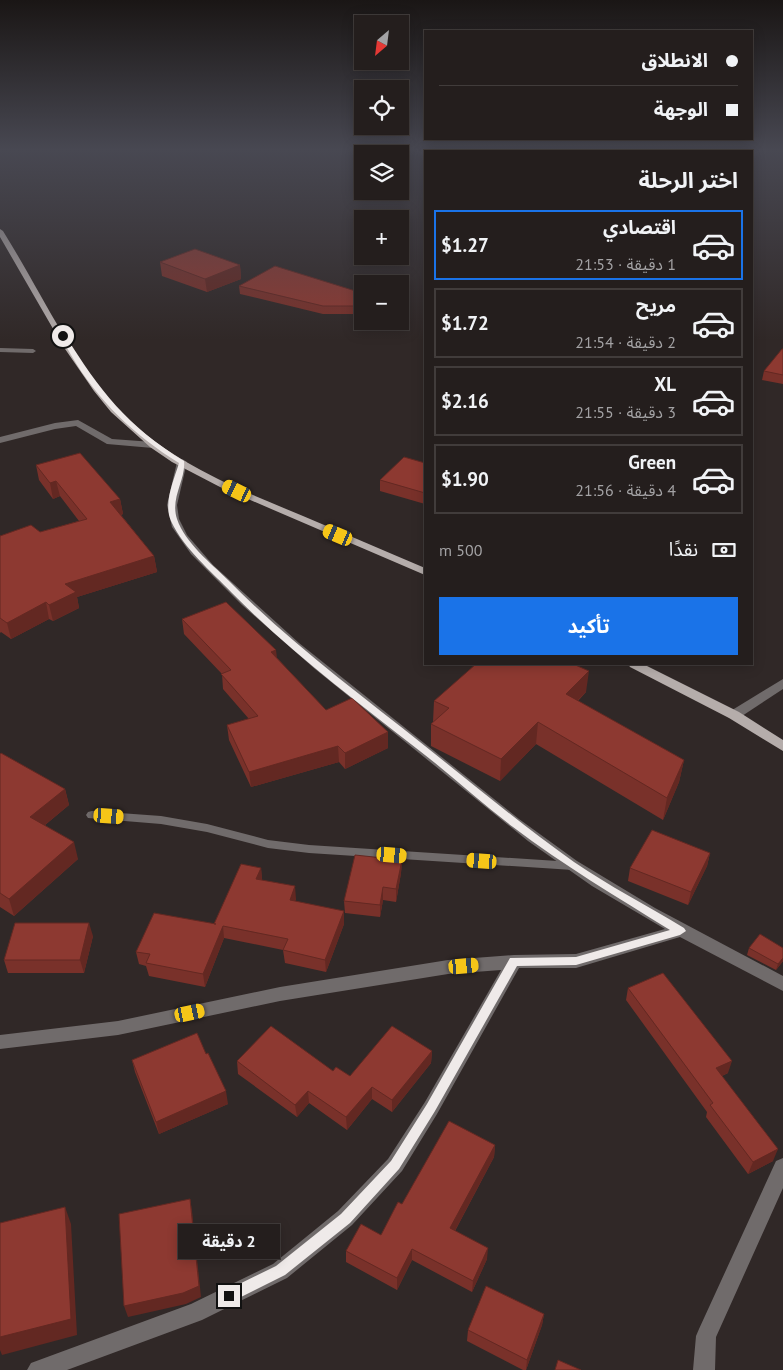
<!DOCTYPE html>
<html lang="ar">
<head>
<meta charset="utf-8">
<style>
  body { margin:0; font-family:"PT Sans","Noto Sans Arabic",sans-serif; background:#302b2a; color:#f1f3f6; direction:rtl; height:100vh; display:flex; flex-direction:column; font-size:19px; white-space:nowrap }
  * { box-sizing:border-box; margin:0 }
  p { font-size:16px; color:#a3a2a4 }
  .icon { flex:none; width:28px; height:28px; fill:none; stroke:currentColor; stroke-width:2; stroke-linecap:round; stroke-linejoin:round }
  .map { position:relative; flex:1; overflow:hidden; direction:ltr }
  .details { position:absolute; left:424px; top:150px; width:329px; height:515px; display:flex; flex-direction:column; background:#241e1d; border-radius:0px; box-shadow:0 2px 12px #0003,0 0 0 1px #413c3b; direction:rtl }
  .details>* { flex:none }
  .banner { position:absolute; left:424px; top:30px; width:329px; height:110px; border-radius:0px; box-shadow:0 2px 12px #0003,0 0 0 1px #413c3b; direction:rtl; display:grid; align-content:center; height:110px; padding:0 15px; background:#241e1d }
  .needle { width:32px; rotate:208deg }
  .buttons { position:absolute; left:354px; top:15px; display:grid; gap:10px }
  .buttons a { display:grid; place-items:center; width:55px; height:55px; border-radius:0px; background:#241e1d; box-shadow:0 2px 12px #0003,0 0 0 1px #413c3b; font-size:25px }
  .end { position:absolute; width:22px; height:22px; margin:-11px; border:6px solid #efeae9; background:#111; box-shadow:0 0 0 2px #111 }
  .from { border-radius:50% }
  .bubble { position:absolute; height:35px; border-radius:0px; background:#241e1d; box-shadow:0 2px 12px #0003,0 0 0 1px #413c3b; font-size:16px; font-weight:700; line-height:35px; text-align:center; direction:rtl }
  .car { position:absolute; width:15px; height:30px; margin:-15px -8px; border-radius:6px; box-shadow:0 0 4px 1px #0007; background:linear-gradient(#f5c518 24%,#345 0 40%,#f5c518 0 76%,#345 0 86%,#f5c518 0) }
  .banner b { display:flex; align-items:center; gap:18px; height:48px; font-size:19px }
  .banner b+b { border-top:1px solid #413c3b }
  .banner i { width:12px; height:12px; background:#f1f3f6 }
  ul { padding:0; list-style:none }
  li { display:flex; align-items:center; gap:15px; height:70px; margin:0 10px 8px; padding:0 5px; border:2px solid #413c3b; border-radius:0px }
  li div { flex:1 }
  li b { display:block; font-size:19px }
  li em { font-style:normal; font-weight:700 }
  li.current { border-color:#1a73e8 }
  li>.icon { width:45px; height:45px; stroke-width:1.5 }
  h2 { padding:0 15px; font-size:22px; line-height:60px }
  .pay { display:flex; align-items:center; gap:12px; height:55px; padding:0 15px; font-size:19px }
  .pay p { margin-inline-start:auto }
  .button { display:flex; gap:10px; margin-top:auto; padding:10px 15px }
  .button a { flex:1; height:58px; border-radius:0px; background:#1a73e8; color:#fff; font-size:20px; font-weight:700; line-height:58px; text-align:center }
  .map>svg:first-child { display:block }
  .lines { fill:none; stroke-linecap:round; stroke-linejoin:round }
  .lane { fill:#706b6b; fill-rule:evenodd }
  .street { fill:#706b6b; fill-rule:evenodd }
  .primary { fill:#b5adab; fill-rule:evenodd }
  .wall { fill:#79312a }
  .shaded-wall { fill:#632822 }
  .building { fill:#8d3931; stroke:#632822 }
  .route { fill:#efeae9 }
</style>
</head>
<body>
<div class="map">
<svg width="783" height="1370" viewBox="0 0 783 1370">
  <rect width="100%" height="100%" fill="#302827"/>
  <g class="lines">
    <g class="lane">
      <polygon points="0,348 33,349 36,351 33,353 0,352"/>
      <polygon points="92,811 161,816 207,824 268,840 309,845 573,862 577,863 579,866 577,869 573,870 309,853 268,848 207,832 161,824 88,818 86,815 88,812"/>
    </g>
    <g class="street">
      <polygon points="78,420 112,439 153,442 158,445 153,448 107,444 76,426 55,429 0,443 0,437 55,423"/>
      <polygon points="182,459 187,462 177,505 179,519 187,535 213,565 299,643 519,819 577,861 655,908 783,976 783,991 680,937 576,968 519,968 437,1114 402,1171 352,1225 287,1278 202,1320 67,1370 27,1370 31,1363 191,1304 273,1264 338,1211 388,1159 425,1102 501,970 448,974 280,1001 118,1035 0,1049 0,1035 118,1021 280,987 448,960 514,955 576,954 665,929 592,886 528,841 315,669 242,605 191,554 172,527 167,505 177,462"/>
      <polygon points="783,679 783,689 739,718 729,718 728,715 729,712"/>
      <polygon points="783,1158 783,1188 716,1337 715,1370 693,1370 696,1336 699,1329 776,1161"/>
    </g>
    <g class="primary">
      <path d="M 0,229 L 3,231 C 40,290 70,358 118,409 C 168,462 238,489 303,516 C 344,533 384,551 425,568 L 425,575 L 220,487 L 172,462 L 150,447 L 111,412 L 94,391 L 63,346 L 0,237 Z"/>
      <polygon points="628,664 643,664 739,712 783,740 783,751 729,718 630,667"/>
    </g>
  </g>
  <g class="wall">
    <polygon points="160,262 240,265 241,279 207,292 162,276"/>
    <polygon points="239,286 362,293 362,314 323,314 240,294"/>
    <polygon points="783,349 783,384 762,380 764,371"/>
    <polygon points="425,463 425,504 380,491 380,480"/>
    <polygon points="36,465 120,499 123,514 121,515 154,556 157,572 77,597 79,608 53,621 49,619 11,639 1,632 0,633 0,536 40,532 79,521 60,496 53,499 39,480"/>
    <polygon points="182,619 277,658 326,710 388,732 388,748 345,769 339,762 251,787 229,740 227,725 249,719 223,689 222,674 184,634"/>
    <polygon points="586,692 578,701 684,760 679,782 663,820 536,744 500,781 431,746 431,724 433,722 434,701"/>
    <polygon points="0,754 65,789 69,805 45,825 78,859 14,916 0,907"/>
    <polygon points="710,853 707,866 688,905 628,881 630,868"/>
    <polygon points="402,860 401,873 396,902 383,900 380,917 345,913 344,901"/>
    <polygon points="261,868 262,880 296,899 295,901 344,924 326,972 285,963 283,950 224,938 205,987 149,976 146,966 139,964 136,952 214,924"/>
    <polygon points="93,936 84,973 8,973 4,960"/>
    <polygon points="749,948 783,961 776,970 747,955"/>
    <polygon points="628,988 728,1073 722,1076 773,1161 748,1174 706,1117 707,1112 626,1000"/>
    <polygon points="432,1051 431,1063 392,1112 372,1099 347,1130 309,1103 297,1117 238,1074 237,1061 333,1071 350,1076"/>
    <polygon points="132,1060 228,1104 159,1134 135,1072"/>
    <polygon points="495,1145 494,1157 455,1231 487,1259 472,1292 412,1260 397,1290 346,1262 346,1251 381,1235 402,1204"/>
    <polygon points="544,1314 542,1325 526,1370 523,1370 467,1341 468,1330"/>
  </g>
  <g class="shaded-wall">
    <polygon points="240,265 241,279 207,292 205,279"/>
    <polygon points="56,481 60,496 53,499 50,483"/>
    <polygon points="120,499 123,514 113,517 110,502"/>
    <polygon points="154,556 157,572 77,597 79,608 53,621 49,605 65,584"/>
    <polygon points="46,602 49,619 11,639 7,623"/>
    <polygon points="276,650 278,666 271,652"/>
    <polygon points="589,671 586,692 563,715 566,694"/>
    <polygon points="538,722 536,744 500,781 501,759"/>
    <polygon points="388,732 388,748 345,769 345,753"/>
    <polygon points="338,746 339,762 251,787 249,772"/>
    <polygon points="684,760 679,782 663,820 667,798"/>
    <polygon points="65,789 69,805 34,834 30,817"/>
    <polygon points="74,842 78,859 14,916 9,899"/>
    <polygon points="710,853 707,866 688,905 691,892"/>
    <polygon points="402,860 401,873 396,902 396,889"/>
    <polygon points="261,868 262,880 256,879"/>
    <polygon points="295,886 296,899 291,913 290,900"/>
    <polygon points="383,887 383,900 380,917 380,905"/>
    <polygon points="344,911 344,924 326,972 325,960"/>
    <polygon points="89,923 93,936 84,973 80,960"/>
    <polygon points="223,926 224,938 205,987 203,974"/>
    <polygon points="783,958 783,961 776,970 778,964"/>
    <polygon points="432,1051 431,1063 392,1112 392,1100"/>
    <polygon points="732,1061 728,1073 712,1080 716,1068"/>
    <polygon points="372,1087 372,1099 347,1130 346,1117"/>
    <polygon points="226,1091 228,1104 159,1134 156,1122"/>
    <polygon points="308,1091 309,1103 297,1117 295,1105"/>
    <polygon points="495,1145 494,1157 450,1240 450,1228"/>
    <polygon points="778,1149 773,1161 748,1174 753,1162"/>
    <polygon points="190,1199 192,1211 201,1297 186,1304 128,1317 124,1306"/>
    <polygon points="65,1207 71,1224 77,1335 2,1355 0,1350 0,1337"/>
    <polygon points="488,1248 487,1259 472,1292 473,1281"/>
    <polygon points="412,1249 412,1260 397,1290 397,1278"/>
    <polygon points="544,1314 542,1325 526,1370 527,1360"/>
  </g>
  <g class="building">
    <polygon points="195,249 240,265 205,279 160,262"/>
    <polygon points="275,266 362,293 362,306 323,306 239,286"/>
    <polygon points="782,349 783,349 783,375 764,371"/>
    <polygon points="80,453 120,499 110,502 154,556 65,584 76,592 49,605 46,602 7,623 0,618 0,536 31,525 40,532 87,519 56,481 50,483 36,465"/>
    <polygon points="404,457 425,463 425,493 380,480"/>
    <polygon points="226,602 276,650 271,652 326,710 352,698 388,732 345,753 338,746 249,772 227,725 258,716 221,674 231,670 182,619"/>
    <polygon points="476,664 573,664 589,671 566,694 684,760 667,798 538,722 501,759 431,724 449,708 434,701"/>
    <polygon points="1,753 65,789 30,817 74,842 9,899 0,893 0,754"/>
    <polygon points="652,830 710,853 691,892 630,868"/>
    <polygon points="355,855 402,860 396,889 383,887 380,905 344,901"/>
    <polygon points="241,864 261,868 256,879 295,886 290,900 344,911 325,960 283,950 288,939 223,926 203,974 146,963 150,954 136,952 154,913 216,924 214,924"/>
    <polygon points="15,923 89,923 80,960 4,960"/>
    <polygon points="760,934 783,948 783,958 778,964 749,948"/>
    <polygon points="663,973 732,1061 716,1068 778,1149 753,1162 710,1105 713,1103 628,988"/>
    <polygon points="271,1026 333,1071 336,1067 350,1076 392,1026 432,1051 392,1100 372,1087 346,1117 308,1091 295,1105 237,1061"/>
    <polygon points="197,1033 206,1054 208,1053 226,1091 156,1122 132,1060"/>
    <polygon points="449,1121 495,1145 450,1228 488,1248 473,1281 412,1249 397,1278 346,1251 361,1224 381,1235 398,1202 402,1204"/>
    <polygon points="190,1199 199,1286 183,1293 124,1306 119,1214"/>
    <polygon points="65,1207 71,1319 0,1337 0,1223"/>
    <polygon points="486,1286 544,1314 527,1360 468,1330"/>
    <polygon points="558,1360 581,1370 555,1370"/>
  </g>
  <linearGradient id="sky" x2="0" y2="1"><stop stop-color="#1a1615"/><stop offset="0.44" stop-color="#484852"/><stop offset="1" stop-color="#484852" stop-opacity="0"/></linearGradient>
  <rect width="783" height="340" fill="url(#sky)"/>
  <path class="route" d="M 61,335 L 65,335 C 100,391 127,426 184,461 C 186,480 170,497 177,519 C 185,543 211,563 228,580 C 289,642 357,692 425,746 C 474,785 522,825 574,862 C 609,886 648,906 684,928 L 686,931 L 680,935 L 576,965 L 517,966 L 435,1111 L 399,1169 L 350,1223 L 285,1275 L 229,1303 L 225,1301 L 223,1296 L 225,1291 L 276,1266 L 341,1214 L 391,1161 L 427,1104 L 510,958 L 576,957 L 670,930 C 617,897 563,865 513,827 C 480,802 449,773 416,748 C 353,699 288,650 232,593 C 211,571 184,549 171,521 C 163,503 174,480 179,463 C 135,436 97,400 71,355 C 68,349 62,341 61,335 Z"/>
</svg>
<div class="buttons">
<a><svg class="needle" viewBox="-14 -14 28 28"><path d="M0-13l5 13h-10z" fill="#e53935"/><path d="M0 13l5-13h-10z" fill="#a3a2a4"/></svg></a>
<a><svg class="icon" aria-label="locate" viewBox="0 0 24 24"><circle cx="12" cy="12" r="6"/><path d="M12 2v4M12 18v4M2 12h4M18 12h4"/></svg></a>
<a><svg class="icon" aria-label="layers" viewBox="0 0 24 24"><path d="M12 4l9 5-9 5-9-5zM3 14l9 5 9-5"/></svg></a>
<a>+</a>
<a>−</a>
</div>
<i class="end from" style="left:63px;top:336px"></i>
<i class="end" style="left:229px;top:1296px"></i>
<div class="bubble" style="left:178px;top:1224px;width:102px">2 دقيقة</div>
<i class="car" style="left:237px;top:491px;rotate:296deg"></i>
<i class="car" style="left:338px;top:535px;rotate:293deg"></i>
<i class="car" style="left:109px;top:816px;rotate:94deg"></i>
<i class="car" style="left:392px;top:855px;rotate:95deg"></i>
<i class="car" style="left:482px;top:861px;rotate:274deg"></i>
<i class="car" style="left:464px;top:966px;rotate:85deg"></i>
<i class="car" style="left:190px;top:1013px;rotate:78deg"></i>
<div class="banner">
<b><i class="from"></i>الانطلاق</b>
<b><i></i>الوجهة</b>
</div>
<section class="details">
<h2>اختر الرحلة</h2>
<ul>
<li class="current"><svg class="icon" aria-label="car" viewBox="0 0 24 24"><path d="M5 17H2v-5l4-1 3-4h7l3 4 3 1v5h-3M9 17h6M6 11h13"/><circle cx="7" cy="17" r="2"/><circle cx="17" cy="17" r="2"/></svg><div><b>اقتصادي</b><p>1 دقيقة · 21:53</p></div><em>$1.27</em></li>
<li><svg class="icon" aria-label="car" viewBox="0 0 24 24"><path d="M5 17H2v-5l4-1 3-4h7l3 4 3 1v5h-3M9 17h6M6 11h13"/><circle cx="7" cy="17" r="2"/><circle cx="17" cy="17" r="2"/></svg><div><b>مريح</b><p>2 دقيقة · 21:54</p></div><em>$1.72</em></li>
<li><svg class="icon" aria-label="car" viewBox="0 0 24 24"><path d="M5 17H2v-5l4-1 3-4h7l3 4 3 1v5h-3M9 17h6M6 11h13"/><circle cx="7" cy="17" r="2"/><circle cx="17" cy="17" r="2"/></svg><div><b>XL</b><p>3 دقيقة · 21:55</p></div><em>$2.16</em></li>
<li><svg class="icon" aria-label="car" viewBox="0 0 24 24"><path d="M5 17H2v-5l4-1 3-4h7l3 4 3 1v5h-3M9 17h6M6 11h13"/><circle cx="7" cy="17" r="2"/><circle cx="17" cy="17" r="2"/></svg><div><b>Green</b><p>4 دقيقة · 21:56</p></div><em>$1.90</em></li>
</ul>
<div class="pay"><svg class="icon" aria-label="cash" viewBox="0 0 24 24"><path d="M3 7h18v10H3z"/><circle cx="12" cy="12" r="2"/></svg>نقدًا<p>500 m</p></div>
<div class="button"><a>تأكيد</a></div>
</section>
</div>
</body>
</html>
